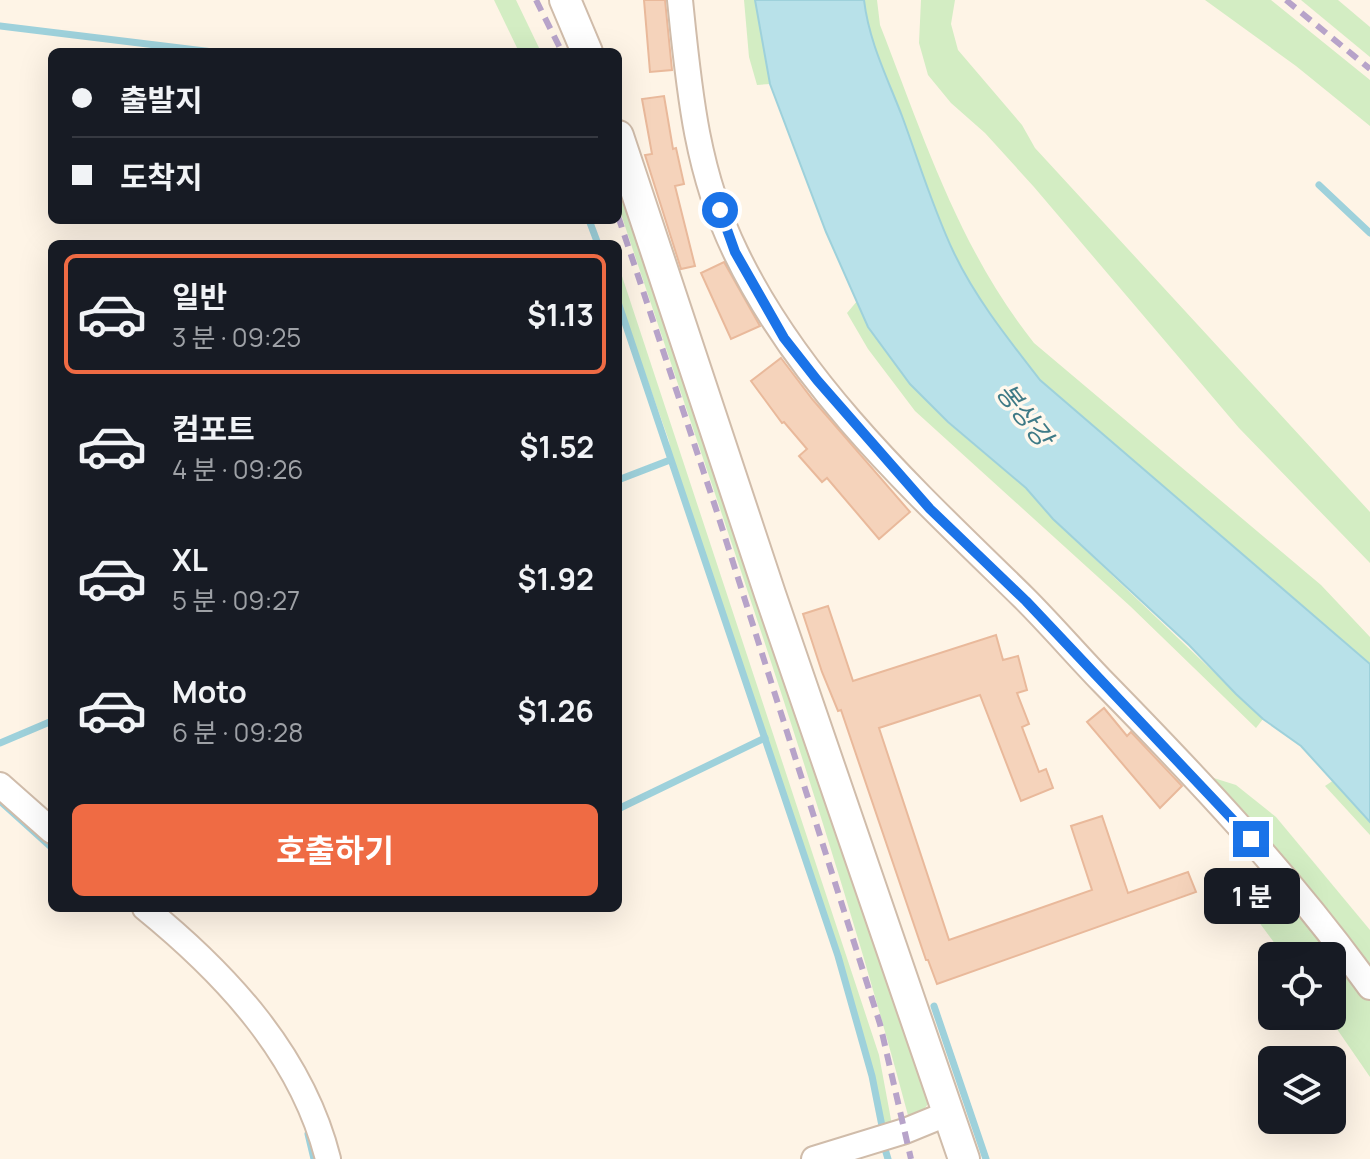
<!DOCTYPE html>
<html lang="ko">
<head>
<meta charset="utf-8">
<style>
  body { margin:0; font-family:Manrope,"Noto Sans KR",sans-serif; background:#242831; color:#f1f3f6; height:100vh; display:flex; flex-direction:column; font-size:30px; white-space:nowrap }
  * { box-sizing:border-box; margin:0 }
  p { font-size:26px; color:#9ea1a6 }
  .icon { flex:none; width:44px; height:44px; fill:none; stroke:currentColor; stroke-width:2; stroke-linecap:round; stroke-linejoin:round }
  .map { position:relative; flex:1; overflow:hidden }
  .drawer { position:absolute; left:48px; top:240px; width:574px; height:672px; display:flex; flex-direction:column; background:#171b24; border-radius:12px; box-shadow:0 8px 32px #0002 }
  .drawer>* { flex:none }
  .banner { position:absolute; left:48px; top:48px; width:574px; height:176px; border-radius:12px; box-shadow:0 8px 32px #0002; display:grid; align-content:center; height:176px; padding:0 24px; background:#171b24 }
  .buttons { position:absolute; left:1258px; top:942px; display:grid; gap:16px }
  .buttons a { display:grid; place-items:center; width:88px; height:88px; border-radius:12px; background:#171b24; box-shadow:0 8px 32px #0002; font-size:40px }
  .end { position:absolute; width:36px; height:36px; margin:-18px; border:10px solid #1a73e8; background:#fff; box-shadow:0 0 0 4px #fff }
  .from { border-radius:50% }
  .bubble { position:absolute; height:56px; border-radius:12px; background:#171b24; box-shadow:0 8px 32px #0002; font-size:26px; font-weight:700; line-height:56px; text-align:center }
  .banner b { display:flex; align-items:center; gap:28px; height:76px; font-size:30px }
  .banner b+b { border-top:2px solid #363941 }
  .banner i { width:20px; height:20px; background:#f1f3f6 }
  ul { padding:14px 0 0; list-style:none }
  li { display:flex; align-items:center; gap:24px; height:120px; margin:0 16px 12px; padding:0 8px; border:4px solid transparent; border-radius:12px }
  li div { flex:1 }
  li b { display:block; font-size:30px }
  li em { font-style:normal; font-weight:700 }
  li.current { border-color:#ef6b44 }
  li>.icon { width:72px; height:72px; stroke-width:1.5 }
  .cta { display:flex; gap:16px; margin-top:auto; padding:16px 24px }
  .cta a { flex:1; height:92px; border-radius:12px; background:#ef6b44; color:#fff; font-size:32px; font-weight:700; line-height:92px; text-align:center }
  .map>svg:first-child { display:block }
  .green { fill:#d3edc3 }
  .water { fill:#b8e1e9; stroke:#9ed1db; stroke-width:2 }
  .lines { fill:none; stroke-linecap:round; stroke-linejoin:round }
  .stream { stroke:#9ed1db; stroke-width:7 }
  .building { fill:#f5d3bb; stroke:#e9b99b; stroke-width:2 }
  .minor-casing { stroke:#d0bcaa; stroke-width:28 }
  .tertiary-casing { stroke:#d0bcaa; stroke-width:34 }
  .minor { stroke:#fff; stroke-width:24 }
  .tertiary { stroke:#fff; stroke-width:30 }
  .rail { stroke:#b7a3c9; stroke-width:6; stroke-dasharray:12 8; stroke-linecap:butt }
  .route { stroke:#1a73e8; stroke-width:10 }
  .labels { text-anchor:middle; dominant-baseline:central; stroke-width:7; stroke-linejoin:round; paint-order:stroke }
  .water-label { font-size:26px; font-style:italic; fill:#3e7a86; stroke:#fff8ed }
</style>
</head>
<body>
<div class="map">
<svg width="1370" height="1159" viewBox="0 0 1370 1159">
  <rect width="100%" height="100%" fill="#fef4e6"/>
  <g class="green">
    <polygon points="494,0 516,0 541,52 519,52"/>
    <polygon points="744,0 755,0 770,84 757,85 749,57"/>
    <path d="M 864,0 L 877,0 L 880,25 C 923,135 959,249 1034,343 L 1321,585 L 1370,637 L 1370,664 L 1040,380 C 1009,340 976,299 954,253 C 933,209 919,162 902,116 C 887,77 869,42 864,0 Z"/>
    <polygon points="921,0 955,0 951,24 958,50 1022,125 1035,148 1370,512 1370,563 1239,428 1034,187 985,133 951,103 928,75 919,43"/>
    <polygon points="1205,0 1271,0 1370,80 1370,126 1296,66"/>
    <polygon points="1301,0 1338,0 1370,27 1370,57"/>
    <path d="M 618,179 L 928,1104 L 922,1112 L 909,1119 C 828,815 722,518 623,220 L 618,203 Z"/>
    <polygon points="618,264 879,1055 892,1125 884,1127 840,955 672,459 669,441 618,297"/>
    <polygon points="858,300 868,327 910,384 948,423 1026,488 1053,519 1263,719 1256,728 1130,606 915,411 868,349 847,313"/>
    <polygon points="1201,774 1236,785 1276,817 1370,930 1370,972"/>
    <polygon points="1334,780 1370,822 1370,835 1325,786"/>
    <polygon points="1278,882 1370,999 1370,1077 1328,1016 1332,1016 1332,956 1284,956 1247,906"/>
  </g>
  <path class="water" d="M 755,0 L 864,0 C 869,42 887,77 902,116 C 919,162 933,209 954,253 C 976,299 1009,340 1040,380 L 1370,664 L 1370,822 L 1301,746 L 1263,719 L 1236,694 L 1189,645 L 1053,519 L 1026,488 L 948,422 L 910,384 L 868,327 L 826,232 L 770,84 Z"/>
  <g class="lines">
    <g class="stream">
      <polyline points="0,26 213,52"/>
      <polyline points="1319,185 1370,233"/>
      <polyline points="589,220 598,244"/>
      <polyline points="618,302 838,956 872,1076 882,1126"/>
      <polyline points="618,480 670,460"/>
      <polyline points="0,743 52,721"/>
      <polyline points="0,801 52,848"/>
      <polyline points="618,809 765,738"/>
      <polyline points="934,1006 986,1159"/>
      <polyline points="308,1134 314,1159"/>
      <polyline points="885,1149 888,1159"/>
    </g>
  </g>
  <g class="building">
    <polygon points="644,0 665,0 672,70 650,72"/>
    <polygon points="664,96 673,149 676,148 684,184 675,186 695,266 681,269 645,155 652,154 642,99"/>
    <polygon points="724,262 760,326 731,339 701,273"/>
    <polygon points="781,358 813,400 910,512 879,539 827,478 822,482 799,456 807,449 784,422 782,423 751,381"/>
    <polygon points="828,606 853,681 996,635 1003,660 1018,656 1027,690 1017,693 1029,724 1022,727 1039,772 1046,769 1053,788 1021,801 980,695 879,728 949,940 1092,890 1071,826 1102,816 1128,893 1188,872 1196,892 937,984 928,960 926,960 841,710 838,711 822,672 803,614"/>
    <polygon points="1104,708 1127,736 1131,732 1182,786 1160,808 1087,722"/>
  </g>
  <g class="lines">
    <defs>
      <g id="minor">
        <path d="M 680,0 C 689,89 696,171 736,253 C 801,388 919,495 1024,598 C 1051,625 1075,653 1101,680 C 1196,777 1290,876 1370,987"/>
        <polyline points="0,785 52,831"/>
        <path d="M 145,908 C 226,974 302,1055 328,1159"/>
        <polyline points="814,1159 905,1131 949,1113"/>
      </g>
      <g id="tertiary">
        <polyline points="565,0 587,52"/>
        <polyline points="618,136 770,594 964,1159"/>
      </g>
    </defs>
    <use href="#minor" class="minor-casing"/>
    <use href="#tertiary" class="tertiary-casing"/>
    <use href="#minor" class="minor"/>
    <use href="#tertiary" class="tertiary"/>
    <g class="rail">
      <polyline points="536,0 562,52"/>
      <polyline points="1286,0 1370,69"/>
      <polyline points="618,216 716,509 880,1024 911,1159"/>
    </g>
  </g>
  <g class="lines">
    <polyline class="route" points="720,210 735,252 784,338 817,380 930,509 1026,601 1251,839"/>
  </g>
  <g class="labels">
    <g class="water-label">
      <text transform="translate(1025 414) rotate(52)">봉상강</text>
    </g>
  </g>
</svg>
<div class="buttons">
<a><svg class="icon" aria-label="locate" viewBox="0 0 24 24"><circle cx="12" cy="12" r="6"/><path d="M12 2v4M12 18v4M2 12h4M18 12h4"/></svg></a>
<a><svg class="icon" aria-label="layers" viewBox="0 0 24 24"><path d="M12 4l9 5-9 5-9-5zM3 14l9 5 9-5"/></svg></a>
</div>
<i class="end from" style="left:720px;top:210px"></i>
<i class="end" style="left:1251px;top:839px"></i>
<div class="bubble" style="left:1204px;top:868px;width:96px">1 분</div>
<div class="banner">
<b><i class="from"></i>출발지</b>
<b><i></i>도착지</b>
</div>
<section class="drawer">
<ul>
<li class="current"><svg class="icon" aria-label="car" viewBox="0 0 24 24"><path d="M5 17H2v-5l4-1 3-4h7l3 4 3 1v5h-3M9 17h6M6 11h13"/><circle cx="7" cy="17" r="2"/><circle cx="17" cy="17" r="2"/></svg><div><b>일반</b><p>3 분 · 09:25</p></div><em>$1.13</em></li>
<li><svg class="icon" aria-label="car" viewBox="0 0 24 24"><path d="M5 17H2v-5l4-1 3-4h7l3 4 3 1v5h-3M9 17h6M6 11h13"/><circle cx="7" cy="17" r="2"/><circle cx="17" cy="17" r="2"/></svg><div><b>컴포트</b><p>4 분 · 09:26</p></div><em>$1.52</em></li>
<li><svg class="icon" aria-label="car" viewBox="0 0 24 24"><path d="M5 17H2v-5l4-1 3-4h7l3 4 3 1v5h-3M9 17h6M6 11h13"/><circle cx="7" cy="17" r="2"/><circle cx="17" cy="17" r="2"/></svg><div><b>XL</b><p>5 분 · 09:27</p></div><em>$1.92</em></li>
<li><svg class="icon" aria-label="car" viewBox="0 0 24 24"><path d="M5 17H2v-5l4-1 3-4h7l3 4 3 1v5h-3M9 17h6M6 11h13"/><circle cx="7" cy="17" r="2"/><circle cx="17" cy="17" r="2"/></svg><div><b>Moto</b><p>6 분 · 09:28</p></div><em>$1.26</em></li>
</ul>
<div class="cta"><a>호출하기</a></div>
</section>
</div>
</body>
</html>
